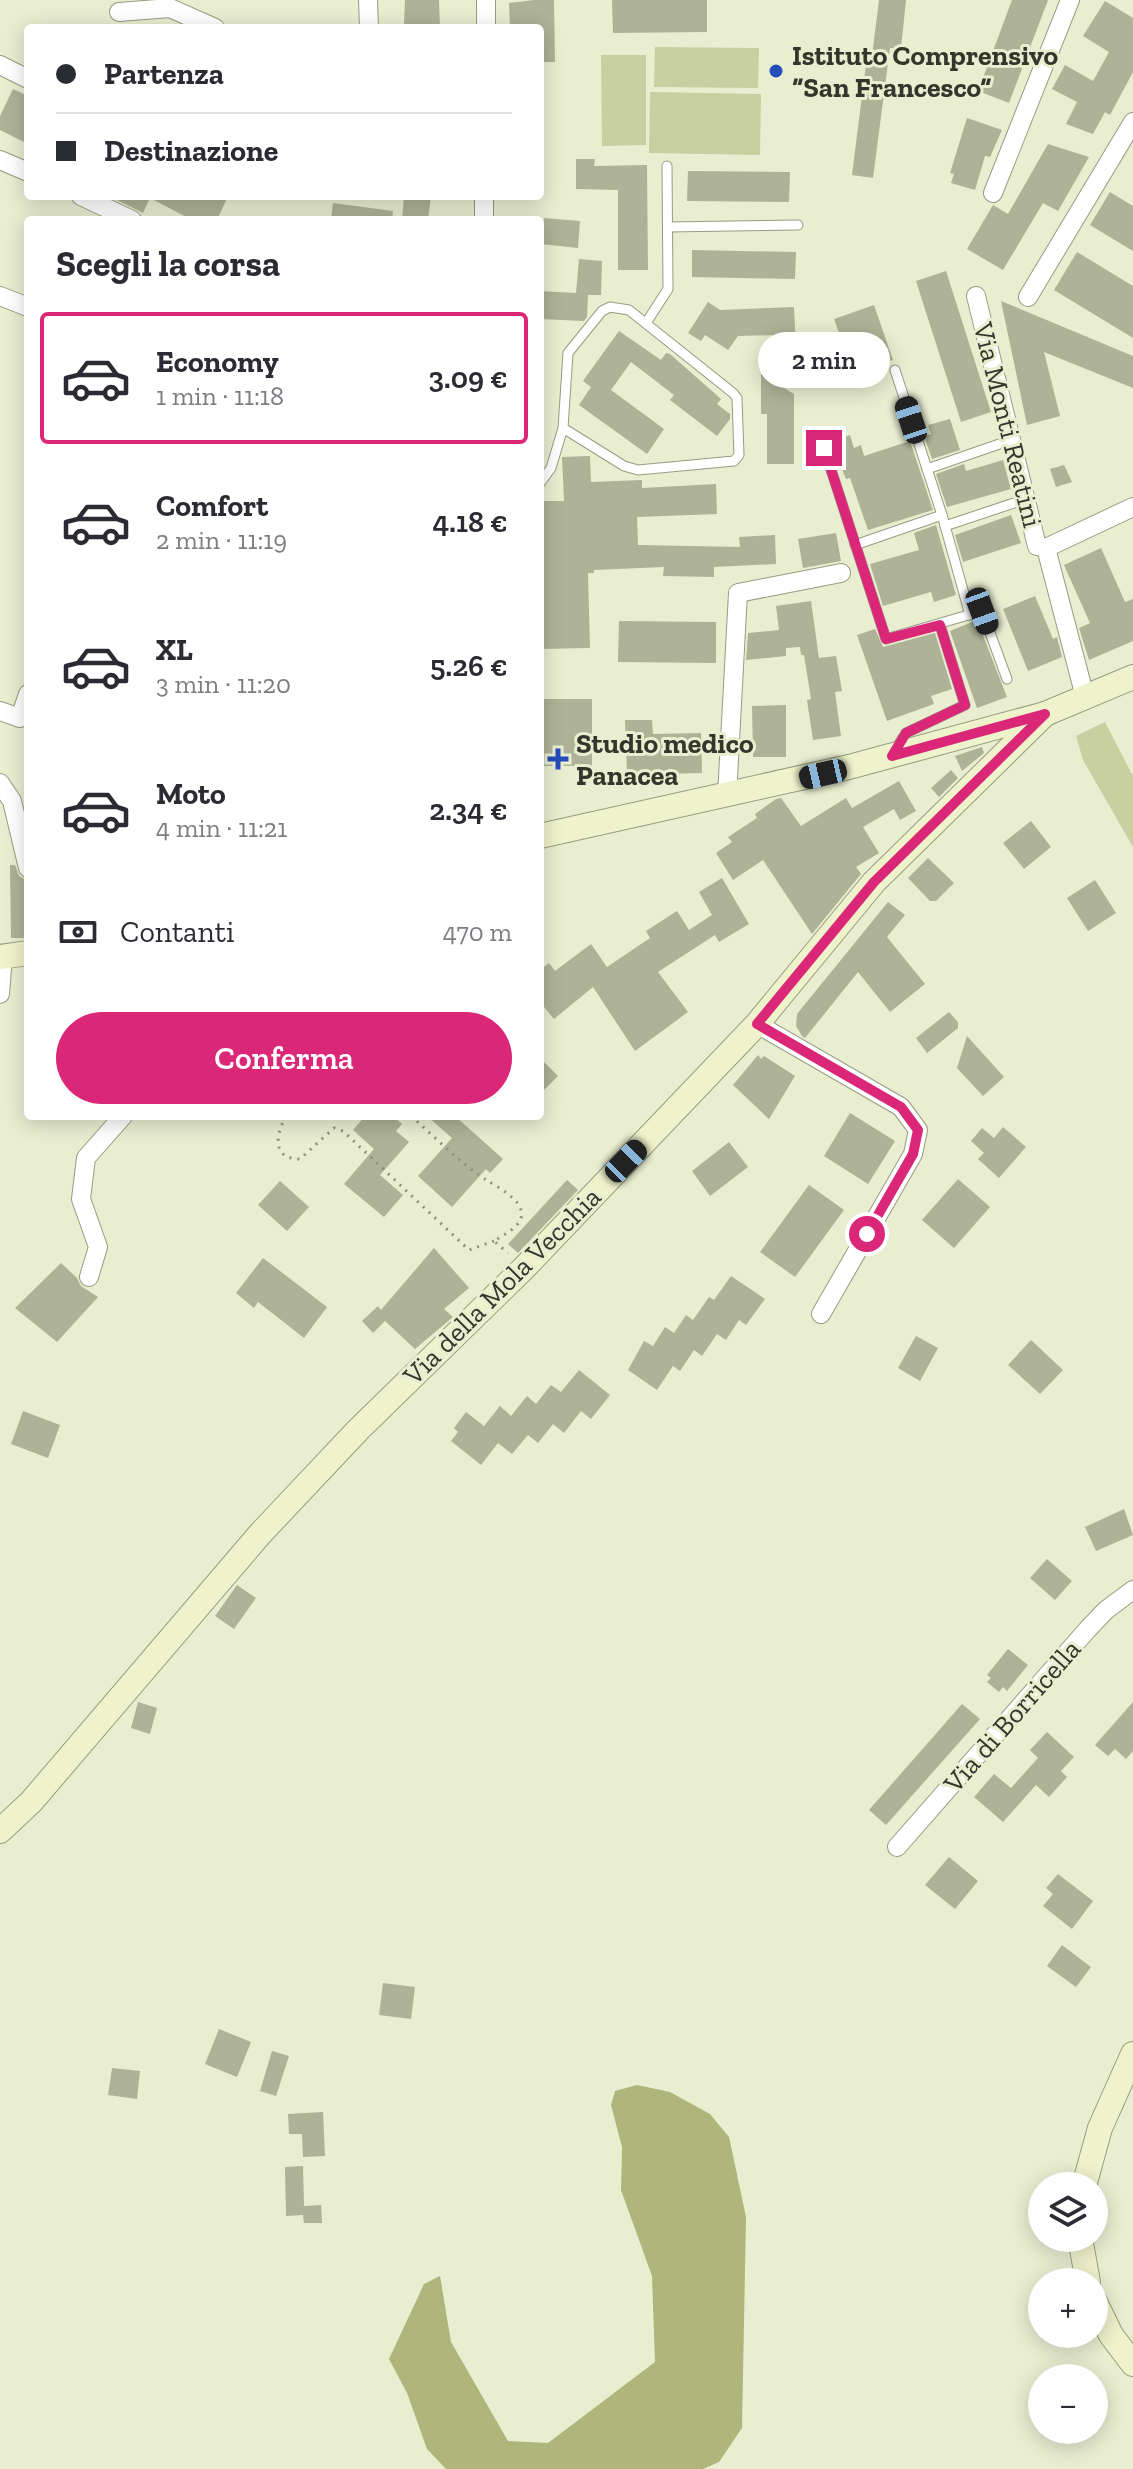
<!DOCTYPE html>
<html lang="it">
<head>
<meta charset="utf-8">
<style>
  body { margin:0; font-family:"Zilla Slab",serif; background:#f7f7f7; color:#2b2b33; height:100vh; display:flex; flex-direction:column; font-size:30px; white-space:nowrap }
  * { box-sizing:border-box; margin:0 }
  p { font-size:26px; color:#7c7c81 }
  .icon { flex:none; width:44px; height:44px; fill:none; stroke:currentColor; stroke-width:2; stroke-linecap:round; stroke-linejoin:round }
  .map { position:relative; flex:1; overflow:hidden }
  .side { position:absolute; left:24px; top:216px; width:520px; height:904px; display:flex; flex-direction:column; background:#fff; border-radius:8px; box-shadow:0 4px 20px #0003 }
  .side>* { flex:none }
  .top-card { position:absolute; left:24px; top:24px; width:520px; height:176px; border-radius:8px; box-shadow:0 4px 20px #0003; display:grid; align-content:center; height:176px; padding:0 32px; background:#fff }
  .controls { position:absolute; left:1028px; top:2172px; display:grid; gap:16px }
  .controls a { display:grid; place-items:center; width:80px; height:80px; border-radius:50%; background:#fff; box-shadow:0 4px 20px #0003; font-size:40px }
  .end { position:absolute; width:36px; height:36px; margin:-18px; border:10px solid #db2777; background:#fff; box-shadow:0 0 0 4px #fff }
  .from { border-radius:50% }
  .bubble { position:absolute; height:56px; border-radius:28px; background:#fff; box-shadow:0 4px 20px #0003; font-size:26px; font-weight:600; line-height:56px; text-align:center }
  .car { position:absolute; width:24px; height:48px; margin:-24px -12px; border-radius:10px; box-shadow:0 0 6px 2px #0007; background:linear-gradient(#222 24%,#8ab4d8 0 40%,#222 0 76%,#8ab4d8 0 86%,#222 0) }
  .top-card b { display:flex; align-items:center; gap:28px; height:76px; font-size:30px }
  .top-card b+b { border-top:2px solid #e1e1e2 }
  .top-card i { width:20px; height:20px; background:#2b2b33 }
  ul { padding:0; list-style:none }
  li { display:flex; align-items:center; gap:24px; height:132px; margin:0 16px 12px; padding:0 16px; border:4px solid transparent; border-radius:8px }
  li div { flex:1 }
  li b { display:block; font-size:30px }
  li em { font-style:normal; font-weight:600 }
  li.current { border-color:#db2777 }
  li>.icon { width:72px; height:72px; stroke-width:1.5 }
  h2 { padding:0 32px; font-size:36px; line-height:96px }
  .pay { display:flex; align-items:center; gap:20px; height:88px; padding:0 32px; font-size:30px }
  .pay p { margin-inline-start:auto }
  .action { display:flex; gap:16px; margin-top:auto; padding:16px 32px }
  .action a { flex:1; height:92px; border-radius:48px; background:#db2777; color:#fff; font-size:32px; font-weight:600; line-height:92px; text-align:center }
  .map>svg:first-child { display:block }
  .green { fill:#c8cfa0 }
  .forest { fill:#aeb67b }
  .building { fill:#aeb296 }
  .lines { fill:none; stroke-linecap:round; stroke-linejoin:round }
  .lane-casing { stroke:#979c80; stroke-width:11 }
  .street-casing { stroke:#979c80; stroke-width:20 }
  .secondary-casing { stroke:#979c80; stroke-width:26 }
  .path { stroke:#8e917d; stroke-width:3; stroke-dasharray:2 6; stroke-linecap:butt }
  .lane { stroke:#fff; stroke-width:9 }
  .street { stroke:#fff; stroke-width:18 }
  .secondary { stroke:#eff3cb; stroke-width:24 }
  .route { stroke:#db2777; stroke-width:10 }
  .poi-dot { fill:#244cbb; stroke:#e9eed1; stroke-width:3 }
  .labels { text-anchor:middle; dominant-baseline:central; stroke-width:6; stroke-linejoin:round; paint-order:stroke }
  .poi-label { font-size:28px; font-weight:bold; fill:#34362b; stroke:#e9eed1; text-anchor:start }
  .street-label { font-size:28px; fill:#34362b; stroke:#e9eed1 }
</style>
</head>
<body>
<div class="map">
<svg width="1133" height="2469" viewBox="0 0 1133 2469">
  <rect width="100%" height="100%" fill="#e9eed1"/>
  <g class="green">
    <polygon points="655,47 759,48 758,88 654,87"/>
    <polygon points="646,55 646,145 602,146 601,55"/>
    <polygon points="650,92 761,94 760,155 649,153"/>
    <polygon points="1105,722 1133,776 1133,847 1083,760 1076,736"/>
  </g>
  <polygon class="forest" points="637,2085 670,2092 710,2114 729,2137 746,2217 742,2428 719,2462 703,2469 446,2469 427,2449 407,2393 389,2359 424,2284 440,2276 451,2342 508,2441 548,2443 655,2362 652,2276 621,2190 622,2147 611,2105 615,2091"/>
  <g class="building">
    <polygon points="405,0 439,0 440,28 412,28 412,24 404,24"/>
    <polygon points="534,0 554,0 555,62 540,62 540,28 510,28 509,3"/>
    <polygon points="612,0 707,0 707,32 613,33"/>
    <polygon points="879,0 906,0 901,48 890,48 873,178 852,175 866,64 871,64"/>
    <polygon points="1012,0 1048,0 1009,103 978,91"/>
    <polygon points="1105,1 1133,18 1133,72 1110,115 1105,112 1093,134 1066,124 1077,102 1052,89 1065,65 1093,81 1109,52 1083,36"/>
    <polygon points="13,89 28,96 28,144 0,130 0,116"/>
    <polygon points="967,118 1002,130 990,157 985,156 975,190 951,183 954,174 950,173"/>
    <polygon points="1048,144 1089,157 1058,211 1043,203 1003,270 967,249 993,205 1008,214"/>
    <polygon points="576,159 595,159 594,166 647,165 648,270 618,270 618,190 576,189"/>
    <polygon points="688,171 790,172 789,202 687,201"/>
    <polygon points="1110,192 1133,206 1133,251 1090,225"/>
    <polygon points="109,196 228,196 217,220 192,220 150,198 143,213"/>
    <polygon points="404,196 431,196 428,220 402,220"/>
    <polygon points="333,203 393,211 392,220 331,220"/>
    <polygon points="544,218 580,221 578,248 540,244 540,227 543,227"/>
    <polygon points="692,250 796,252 795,279 692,277"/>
    <polygon points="1077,252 1133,286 1133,338 1054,290"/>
    <polygon points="579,259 602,261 601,295 588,295 587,317 584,321 540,319 540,291 576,293"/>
    <polygon points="946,271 991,412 961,422 916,281"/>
    <polygon points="1001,301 1133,356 1133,388 1044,352 1060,416 1027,425"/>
    <polygon points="708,302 720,310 794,307 796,349 779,350 778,335 738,336 728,350 705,335 701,341 688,333"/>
    <polygon points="874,305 893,360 853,374 834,319"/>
    <polygon points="619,331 661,360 666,353 670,354 721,399 717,404 730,414 730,419 717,436 670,400 674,395 631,362 611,390 664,429 647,454 579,405 591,387 583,381"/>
    <polygon points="761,374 794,394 794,464 767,464 767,414 761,414"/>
    <polygon points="950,419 960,450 932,459 924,436 931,434 928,425"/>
    <polygon points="850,435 854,448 861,445 864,456 910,441 933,510 868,530 850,478 846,479 831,442"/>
    <polygon points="590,456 591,482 642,480 642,488 716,484 717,514 637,517 638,545 740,547 739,537 775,535 776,564 714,567 714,577 663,576 664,567 594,570 594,573 588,573 590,648 540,649 540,501 564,501 562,457"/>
    <polygon points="1003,460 1011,489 947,507 936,474 964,464 966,471"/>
    <polygon points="1064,465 1072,482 1056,487 1050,469"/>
    <polygon points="1011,515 1021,543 963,562 955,535"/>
    <polygon points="936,525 956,595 934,602 931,592 883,606 870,564 919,550 914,533"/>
    <polygon points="836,533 841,561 803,568 798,539"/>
    <polygon points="1101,548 1125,602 1133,599 1133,641 1089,660 1079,628 1090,623 1064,565"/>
    <polygon points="1035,596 1053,639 1057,637 1062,657 1028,671 1003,609"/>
    <polygon points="811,601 819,658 836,656 842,691 835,692 841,736 813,740 807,700 811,699 804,655 801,655 800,647 786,648 786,656 746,660 748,633 779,630 776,606"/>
    <polygon points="977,620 1007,697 977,708 950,631"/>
    <polygon points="619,621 716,622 716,663 618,662"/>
    <polygon points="875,629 883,647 935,633 952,689 931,696 934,704 887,721 857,635"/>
    <rect x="544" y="699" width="48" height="67"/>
    <polygon points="786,705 786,757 753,757 752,706"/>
    <polygon points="625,720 652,720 653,734 701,733 702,773 660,774 660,782 644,783 644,771 627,772"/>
    <polygon points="982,747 984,753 962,771 955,756"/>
    <polygon points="951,770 958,778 939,797 931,788"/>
    <polygon points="899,781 916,811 900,820 894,809 863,827 879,853 856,867 861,874 812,934 763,860 733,880 716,853 732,842 728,837 757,818 755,814 776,799 781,798 801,826 846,798 852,808"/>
    <polygon points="1031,821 1051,847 1024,869 1003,843"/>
    <polygon points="928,858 954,883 936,901 930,901 908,878"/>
    <polygon points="10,865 15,865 19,876 26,880 27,938 11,938"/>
    <polygon points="722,878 749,924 719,942 715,935 658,972 688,1012 635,1051 593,987 554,1019 540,1002 540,970 549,963 555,971 591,944 607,967 650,938 646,931 677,911 689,930 712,915 699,892"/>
    <polygon points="1095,880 1116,913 1088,931 1067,898"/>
    <polygon points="888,902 905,915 887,937 925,984 890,1012 858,972 805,1038 802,1036 796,1026 797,1014"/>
    <polygon points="949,1012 958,1022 958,1028 927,1053 916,1038"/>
    <polygon points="967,1036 1004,1077 983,1096 957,1068"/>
    <polygon points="758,1055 761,1059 764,1056 795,1076 769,1119 733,1085"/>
    <polygon points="540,1058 558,1076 540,1094"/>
    <polygon points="850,1113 895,1141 868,1184 824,1156"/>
    <polygon points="365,1116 393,1116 402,1124 396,1131 409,1142 380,1175 403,1195 384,1217 344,1184 374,1149 353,1130"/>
    <polygon points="427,1116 455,1116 503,1159 490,1173 486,1169 452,1207 418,1176 452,1138"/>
    <polygon points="1003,1127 1026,1147 999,1178 978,1159 984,1153 971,1141 982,1128 994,1138"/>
    <polygon points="729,1142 748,1167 710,1196 692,1171"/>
    <polygon points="958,1179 990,1207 954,1248 922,1220"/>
    <polygon points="567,1180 578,1190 518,1253 508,1244"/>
    <polygon points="280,1181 309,1207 287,1231 258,1205"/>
    <polygon points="809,1185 844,1210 795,1277 760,1252"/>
    <polygon points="434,1248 469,1288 444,1309 453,1317 415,1349 385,1321 373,1333 362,1321 378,1306 381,1310"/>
    <polygon points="263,1258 327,1307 304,1338 258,1302 254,1308 236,1293"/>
    <polygon points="61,1263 77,1278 81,1286 98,1297 57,1342 15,1308"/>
    <polygon points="731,1276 765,1299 746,1325 739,1320 726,1340 717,1334 702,1356 694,1350 680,1371 673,1366 657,1390 628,1370 644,1341 653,1346 665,1327 674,1333 686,1315 693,1320 709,1297 714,1300"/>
    <polygon points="916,1336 938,1348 920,1381 898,1368"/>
    <polygon points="1031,1340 1063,1370 1040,1394 1008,1365"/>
    <polygon points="579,1370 610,1395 591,1419 581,1411 564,1433 553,1424 538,1443 528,1435 512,1454 498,1443 481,1465 451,1441 458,1432 454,1428 466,1412 484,1426 500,1406 511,1416 527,1396 536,1404 551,1385 561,1392"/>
    <polygon points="23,1411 60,1425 48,1458 11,1444"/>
    <polygon points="1124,1509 1133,1535 1096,1551 1085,1527"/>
    <polygon points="1047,1559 1072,1581 1055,1600 1030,1578"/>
    <polygon points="237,1585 256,1598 234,1629 215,1616"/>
    <polygon points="1008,1649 1028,1665 1007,1691 1003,1687 999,1692 987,1682 991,1678 987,1675"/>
    <polygon points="138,1702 157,1708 150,1734 131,1728"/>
    <polygon points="1133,1702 1133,1751 1126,1759 1115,1749 1108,1756 1095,1745"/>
    <polygon points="962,1704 980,1719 886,1825 869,1810"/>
    <polygon points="1047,1732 1074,1757 1061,1771 1067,1777 1049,1797 1036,1785 1003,1822 974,1797 994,1774 1011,1788 1038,1758 1030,1750"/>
    <polygon points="949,1857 978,1881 955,1909 925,1885"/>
    <polygon points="1058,1874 1093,1901 1072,1929 1043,1906 1053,1894 1046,1888"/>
    <polygon points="1062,1945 1091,1967 1076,1987 1047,1966"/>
    <polygon points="383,1983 415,1987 411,2019 379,2015"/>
    <polygon points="219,2029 251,2042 237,2077 205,2064"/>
    <polygon points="272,2051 289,2056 276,2096 260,2091"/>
    <polygon points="112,2068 140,2071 137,2099 108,2095"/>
    <polygon points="323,2112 325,2156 303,2157 302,2134 289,2134 288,2114"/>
    <polygon points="303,2166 304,2206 321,2205 322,2223 304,2223 303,2215 286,2216 285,2167"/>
  </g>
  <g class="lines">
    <defs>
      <g id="lane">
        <polyline points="668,227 798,225"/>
        <polyline points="646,323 668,289 667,166"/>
        <polyline points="895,370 942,515 970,615"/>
        <polyline points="824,448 886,639 982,611 1007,679"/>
        <polyline points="927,469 1011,440"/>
        <polyline points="540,483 551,468 563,428 568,353 602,311 610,307 629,310 733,393 737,398 739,455 734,461 638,470 624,466 563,428"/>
        <polyline points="945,526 1026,499"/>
        <polyline points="855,545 942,515"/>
        <polyline points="895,750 906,733 965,705 940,625"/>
      </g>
      <g id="street">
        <polyline points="368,0 369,28"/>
        <polyline points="119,12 170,8 215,28"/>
        <polyline points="486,28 486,0"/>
        <polyline points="0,65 28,79"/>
        <polyline points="0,160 28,172"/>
        <polyline points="993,193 1070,0"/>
        <polyline points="81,196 132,220"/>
        <polyline points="484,196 484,220"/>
        <polyline points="0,296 28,307"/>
        <polyline points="976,296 1037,546 1046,548 1085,697"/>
        <polyline points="1028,297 1133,122"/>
        <polyline points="1046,548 1133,507"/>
        <polyline points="0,711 20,718 28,694"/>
        <polyline points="0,783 12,801 28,868"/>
        <polyline points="727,796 738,593 841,573"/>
        <polyline points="0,994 3,957"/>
        <polyline points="757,1024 901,1107 918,1130 913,1154 821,1314"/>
        <polyline points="89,1277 98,1247 81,1199 86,1158 123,1116"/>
        <polyline points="897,1847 1087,1630 1106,1610 1133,1590"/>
      </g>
      <g id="secondary">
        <polyline points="540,836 849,767 1045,714 1133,677"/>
        <polyline points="0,957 28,953"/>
        <polyline points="0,1831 31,1802 260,1534 358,1430 524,1268 757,1024 874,882 1045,714"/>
        <polyline points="1084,2186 1100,2128 1133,2054"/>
        <polyline points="1080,2238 1088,2282"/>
        <polyline points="1094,2300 1111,2335 1133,2364"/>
      </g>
    </defs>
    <use href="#lane" class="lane-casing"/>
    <use href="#street" class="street-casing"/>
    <use href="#secondary" class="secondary-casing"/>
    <g class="path">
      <path d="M 286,1116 C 276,1134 271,1159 300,1159 L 334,1128 L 343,1131 L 469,1250 L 494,1241"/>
      <path d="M 411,1116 C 436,1138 461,1164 488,1181 C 499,1188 517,1197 521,1210 C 526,1225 503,1235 494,1241 L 508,1253"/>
    </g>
    <use href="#lane" class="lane"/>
    <use href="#street" class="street"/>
    <use href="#secondary" class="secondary"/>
  </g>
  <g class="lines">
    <polyline class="route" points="824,448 886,639 940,625 965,705 906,733 892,756 1045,714 874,882 757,1024 901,1107 918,1130 913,1154 867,1234"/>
  </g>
  <g class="poi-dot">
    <circle cx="776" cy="71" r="8"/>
    <path d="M554 747h8v8h8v8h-8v8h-8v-8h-8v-8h8z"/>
  </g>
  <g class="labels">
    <g class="poi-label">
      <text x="792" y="55">Istituto Comprensivo<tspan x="792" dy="32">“San Francesco”</tspan></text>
      <text x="576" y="743">Studio medico<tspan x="576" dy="32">Panacea</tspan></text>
    </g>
    <g class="street-label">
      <text transform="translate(1008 425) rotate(76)">Via Monti Reatini</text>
      <text transform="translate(502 1286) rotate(-45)">Via della Mola Vecchia</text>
      <text transform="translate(1012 1716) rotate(-49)">Via di Borricella</text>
    </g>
  </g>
</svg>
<div class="controls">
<a><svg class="icon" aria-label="layers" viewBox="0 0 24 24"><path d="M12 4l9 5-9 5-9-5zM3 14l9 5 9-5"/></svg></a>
<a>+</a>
<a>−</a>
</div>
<i class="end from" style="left:867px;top:1234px"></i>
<i class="end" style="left:824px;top:448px"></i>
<div class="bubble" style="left:758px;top:332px;width:132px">2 min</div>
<i class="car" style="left:911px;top:420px;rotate:342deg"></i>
<i class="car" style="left:982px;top:611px;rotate:160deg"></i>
<i class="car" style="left:823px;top:774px;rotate:257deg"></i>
<i class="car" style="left:626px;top:1161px;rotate:44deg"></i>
<div class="top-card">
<b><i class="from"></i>Partenza</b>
<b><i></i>Destinazione</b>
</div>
<section class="side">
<h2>Scegli la corsa</h2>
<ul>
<li class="current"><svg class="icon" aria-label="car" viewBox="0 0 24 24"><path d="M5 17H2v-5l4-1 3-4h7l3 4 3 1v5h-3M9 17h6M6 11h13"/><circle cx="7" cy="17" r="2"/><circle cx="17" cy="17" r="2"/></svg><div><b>Economy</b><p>1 min · 11:18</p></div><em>3.09 €</em></li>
<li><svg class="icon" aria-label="car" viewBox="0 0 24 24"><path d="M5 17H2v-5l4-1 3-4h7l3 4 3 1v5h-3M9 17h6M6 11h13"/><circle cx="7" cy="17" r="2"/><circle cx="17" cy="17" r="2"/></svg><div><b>Comfort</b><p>2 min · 11:19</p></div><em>4.18 €</em></li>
<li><svg class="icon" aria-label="car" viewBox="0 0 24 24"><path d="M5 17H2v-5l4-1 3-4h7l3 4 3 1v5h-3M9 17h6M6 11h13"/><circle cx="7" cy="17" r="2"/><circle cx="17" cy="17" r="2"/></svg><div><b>XL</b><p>3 min · 11:20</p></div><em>5.26 €</em></li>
<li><svg class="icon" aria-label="car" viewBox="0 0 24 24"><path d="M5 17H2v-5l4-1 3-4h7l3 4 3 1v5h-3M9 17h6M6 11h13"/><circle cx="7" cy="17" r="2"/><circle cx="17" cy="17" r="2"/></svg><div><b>Moto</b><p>4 min · 11:21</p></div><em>2.34 €</em></li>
</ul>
<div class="pay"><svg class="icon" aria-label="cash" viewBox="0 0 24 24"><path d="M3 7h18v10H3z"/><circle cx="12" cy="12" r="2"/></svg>Contanti<p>470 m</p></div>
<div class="action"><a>Conferma</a></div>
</section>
</div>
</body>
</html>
